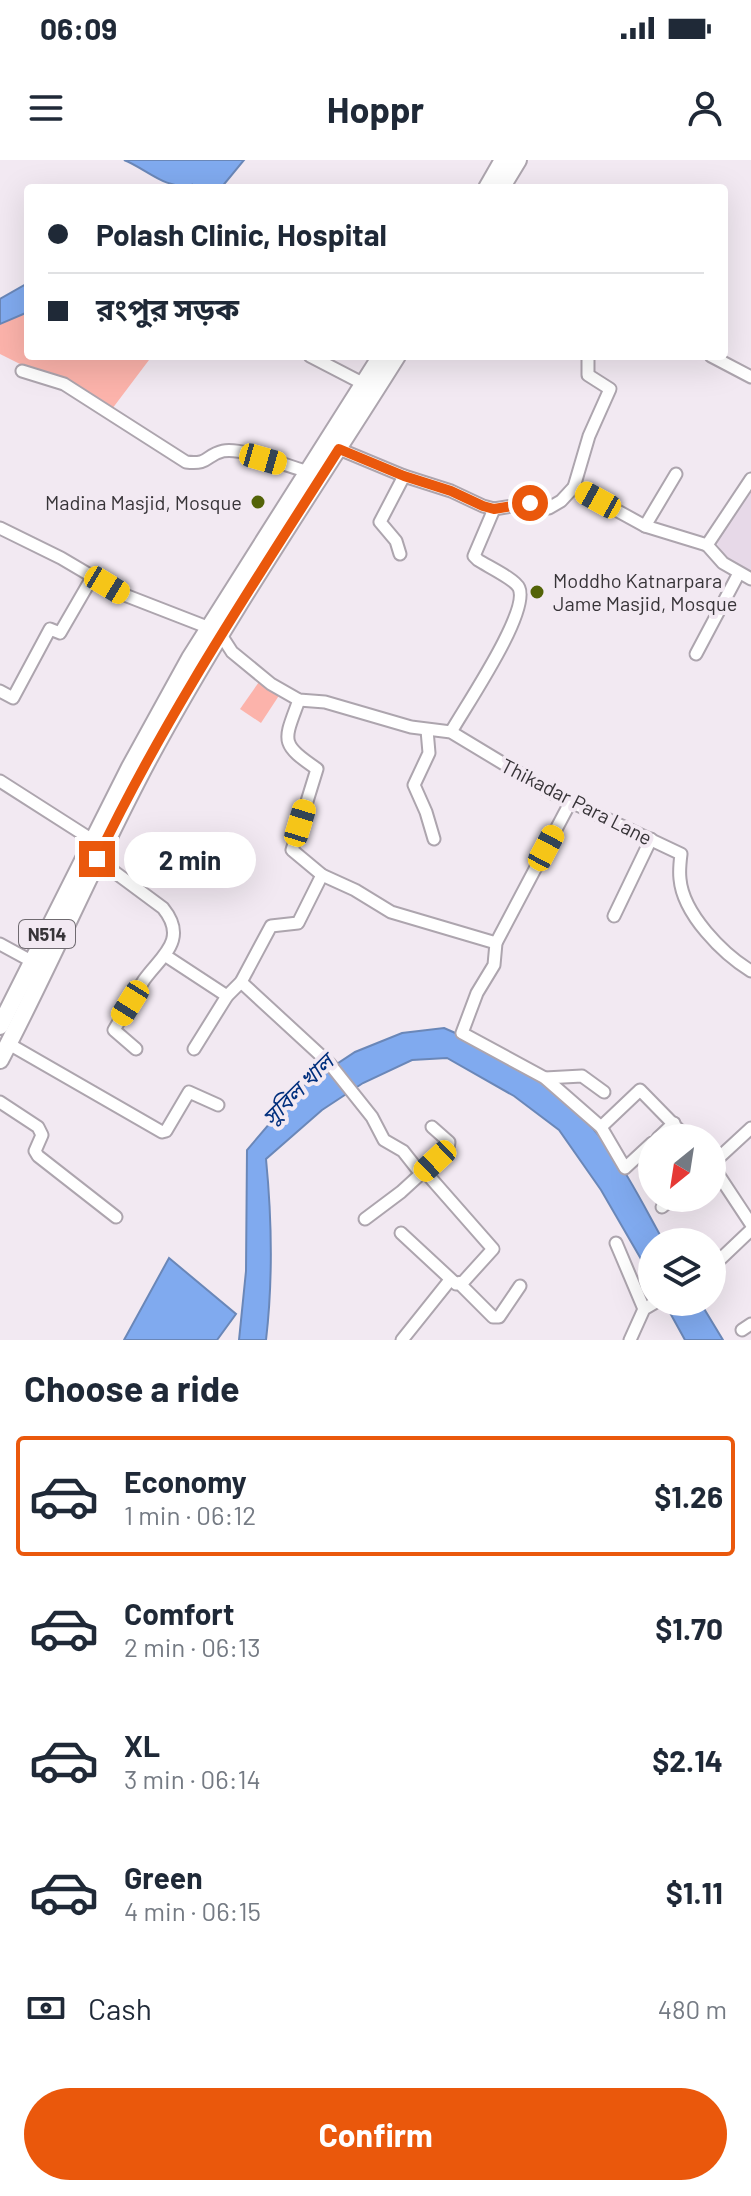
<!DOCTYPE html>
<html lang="en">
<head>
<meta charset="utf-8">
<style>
  body { margin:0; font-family:Barlow,"Noto Sans Bengali",sans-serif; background:#f2f2f3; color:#1f2937; height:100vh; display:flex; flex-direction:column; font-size:30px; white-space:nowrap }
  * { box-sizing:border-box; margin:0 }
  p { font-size:26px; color:#747a83 }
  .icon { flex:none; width:44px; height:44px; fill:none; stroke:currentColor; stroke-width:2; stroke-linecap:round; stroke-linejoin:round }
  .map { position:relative; height:1180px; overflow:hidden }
  .details { display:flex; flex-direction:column; background:#fff; flex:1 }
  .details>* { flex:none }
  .guide { position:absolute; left:24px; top:24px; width:704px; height:176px; border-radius:8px; box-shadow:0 8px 32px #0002; display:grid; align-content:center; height:176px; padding:0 24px; background:#fff }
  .needle { width:52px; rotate:210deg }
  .fabs { position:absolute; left:638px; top:964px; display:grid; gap:16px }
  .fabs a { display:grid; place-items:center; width:88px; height:88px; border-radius:50%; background:#fff; box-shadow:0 8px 32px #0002; font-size:40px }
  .end { position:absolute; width:36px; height:36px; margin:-18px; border:10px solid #ea580c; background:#fff; box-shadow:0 0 0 4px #fff }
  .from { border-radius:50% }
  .bubble { position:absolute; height:56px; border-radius:28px; background:#fff; box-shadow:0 8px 32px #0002; font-size:26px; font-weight:700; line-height:56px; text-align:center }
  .car { position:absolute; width:24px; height:48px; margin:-24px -12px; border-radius:10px; box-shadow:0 0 6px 2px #0007; background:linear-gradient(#f5c518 24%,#345 0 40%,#f5c518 0 76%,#345 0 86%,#f5c518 0) }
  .guide b { display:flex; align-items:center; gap:28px; height:76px; font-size:30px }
  .guide b+b { border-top:2px solid #e0e1e3 }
  .guide i { width:20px; height:20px; background:#1f2937 }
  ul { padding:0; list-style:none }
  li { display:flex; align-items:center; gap:24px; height:120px; margin:0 16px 12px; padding:0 8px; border:4px solid transparent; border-radius:8px }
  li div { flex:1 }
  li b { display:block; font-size:30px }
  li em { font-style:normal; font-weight:700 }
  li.current { border-color:#ea580c }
  li>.icon { width:72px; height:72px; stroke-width:1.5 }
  h2 { padding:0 24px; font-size:36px; line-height:96px }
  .pay { display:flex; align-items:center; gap:20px; height:88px; padding:0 24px; font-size:30px }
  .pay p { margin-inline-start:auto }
  .action { display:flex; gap:16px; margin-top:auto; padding:16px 24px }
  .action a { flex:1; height:92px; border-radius:48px; background:#ea580c; color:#fff; font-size:32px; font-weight:700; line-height:92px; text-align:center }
  .status { display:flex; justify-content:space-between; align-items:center; height:56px; padding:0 40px; background:#fff; direction:ltr }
  .status svg { height:22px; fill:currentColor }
  header { display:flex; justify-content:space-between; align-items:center; height:104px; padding:0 24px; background:#fff; font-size:36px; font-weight:700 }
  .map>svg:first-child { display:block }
  .built { fill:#e7d9e8 }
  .green { fill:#fcb3ab }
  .water { fill:#80aaef; stroke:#6a87b8; stroke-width:2 }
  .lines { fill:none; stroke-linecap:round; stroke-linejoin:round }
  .minor-casing { stroke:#ada5ae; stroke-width:15 }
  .highway-casing { stroke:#ada5ae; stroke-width:20 }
  .minor { stroke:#fff; stroke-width:11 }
  .highway { stroke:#fff; stroke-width:16 }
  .route { stroke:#ea580c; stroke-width:10 }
  .poi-dot { fill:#536308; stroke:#f2e9f2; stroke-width:3 }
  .labels { text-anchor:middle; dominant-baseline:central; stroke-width:8; stroke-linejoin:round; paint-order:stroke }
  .shield { fill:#f2e9f2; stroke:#6f6a70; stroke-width:2 }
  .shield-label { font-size:18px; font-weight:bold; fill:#373438 }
  .poi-label { font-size:20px; fill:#373438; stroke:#f2e9f2; text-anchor:end }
  .street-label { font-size:20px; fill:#373438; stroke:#f2e9f2 }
  .water-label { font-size:22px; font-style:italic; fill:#002f7d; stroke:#f2e9f2 }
</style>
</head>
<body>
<div class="status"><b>06:09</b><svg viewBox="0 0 49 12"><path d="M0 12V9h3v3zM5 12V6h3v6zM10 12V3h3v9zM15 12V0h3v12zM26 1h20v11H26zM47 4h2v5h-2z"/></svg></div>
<header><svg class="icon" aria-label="menu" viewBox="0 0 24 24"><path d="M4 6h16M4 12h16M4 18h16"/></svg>Hoppr<svg class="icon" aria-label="person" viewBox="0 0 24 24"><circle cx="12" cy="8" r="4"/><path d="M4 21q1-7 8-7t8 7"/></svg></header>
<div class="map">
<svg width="751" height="1180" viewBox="0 0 751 1180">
  <rect width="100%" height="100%" fill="#f2e9f2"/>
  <polygon class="built" points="751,328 751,412 729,401 715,381"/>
  <g class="green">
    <polygon points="28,143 28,196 152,196 109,253 53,215 20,204 0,194 0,158"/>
    <polygon points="261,519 280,534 261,563 240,549"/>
  </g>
  <g class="water">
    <path d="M 124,0 L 244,0 L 221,28 L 189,28 L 191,25 C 165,30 147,9 124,0 Z"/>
    <polygon points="28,123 28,152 0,164 0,139"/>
    <path d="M 444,868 C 508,895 570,934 611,991 C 631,1019 647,1052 664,1082 L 652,1082 L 652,1118 L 601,1030 L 559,970 L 514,936 L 447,898 L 412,900 L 363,923 L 322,950 L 266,999 C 272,1060 273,1120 266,1180 L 239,1180 L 246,1111 L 247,990 L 299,929 L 355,892 L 402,873 Z"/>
    <polygon points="169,1098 236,1154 217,1180 124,1180"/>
    <polygon points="664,1142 700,1142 723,1180 685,1180"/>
  </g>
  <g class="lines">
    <defs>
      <g id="minor">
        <polyline points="310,196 364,224"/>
        <polyline points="711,196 751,217"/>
        <path d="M 22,211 L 64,224 L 186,302 C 210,305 205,295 223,291 C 242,287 286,306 306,311"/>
        <polyline points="339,289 404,316 451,331 483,346 494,349 530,343 549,348 561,341 574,327 645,366 707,385"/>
        <polyline points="574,327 589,276 610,229 588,215 588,196"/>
        <polyline points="645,366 676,314"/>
        <path d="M 0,368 L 61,398 L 122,434 L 207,467 L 221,475 L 232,492 L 271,524 L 299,540 L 325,542 L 411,567 L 451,572 L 552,633 L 681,694 C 680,702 679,711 680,719 C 683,754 723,794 751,811"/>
        <polyline points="707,385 751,319"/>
        <polyline points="707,385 723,403 751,419"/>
        <polyline points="400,394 396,381 380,362 404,316"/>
        <polyline points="696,494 739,413"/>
        <polyline points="0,531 13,538 50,469 60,473 93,416"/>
        <path d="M 299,540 C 284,581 279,583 317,609 L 292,690 L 322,715 L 355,730 L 391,752 L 496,783"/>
        <polyline points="427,570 429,593 414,625 426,652 434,679"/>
        <path d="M 451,572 C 465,547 530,452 519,428 C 515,419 487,406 478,400 L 474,396 L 494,349"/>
        <polyline points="0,621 97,683"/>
        <polyline points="571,641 496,783 494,805 477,833 462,873 545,918 601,967 625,1008 652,983"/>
        <path d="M 97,699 L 163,748 C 189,780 161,796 144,820 C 134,836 124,853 114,870 L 136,889"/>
        <polyline points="614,756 651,679"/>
        <polyline points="0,784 33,802"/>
        <polyline points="166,796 227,836"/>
        <polyline points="241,822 329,903 372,957 384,980 403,991 418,1010 428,1015 493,1089 464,1121 456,1124 401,1073"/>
        <polyline points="9,884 162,972 166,971 189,932 218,945"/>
        <polyline points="194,889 227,836 241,822 271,766 298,763 322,715"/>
        <polyline points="545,918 582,916 604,932"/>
        <polyline points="0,942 38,967 42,975 35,991 38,996 116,1057"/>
        <polyline points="601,967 640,930 687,978"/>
        <polyline points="658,978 674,963"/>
        <polyline points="712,1004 751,968"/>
        <polyline points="712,1005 751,1064"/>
        <polyline points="662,1047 673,1038"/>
        <polyline points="365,1059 401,1032 448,989 449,982 432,967"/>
        <polyline points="616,1083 644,1149"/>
        <polyline points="712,1107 751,1070"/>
        <polyline points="460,1124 493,1157 499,1157 520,1126"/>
        <polyline points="742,1170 751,1164"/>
        <polyline points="402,1180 450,1120"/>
        <polyline points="630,1180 644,1149 656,1142"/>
      </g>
      <g id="highway">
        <polyline points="487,28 503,0"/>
        <polyline points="501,28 518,0"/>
        <polyline points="0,866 130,607 190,498 381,196"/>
        <path d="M 0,900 C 52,801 95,699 148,600 C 223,461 313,330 397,196"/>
      </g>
    </defs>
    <use href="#minor" class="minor-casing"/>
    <use href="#highway" class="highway-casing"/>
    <use href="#minor" class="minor"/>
    <use href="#highway" class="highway"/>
  </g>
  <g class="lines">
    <path class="route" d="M 97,699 C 165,556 254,423 339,289 L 404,316 L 451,331 L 483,346 L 494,349 L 530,343"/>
  </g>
  <g class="poi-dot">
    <circle cx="258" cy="342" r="8"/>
    <circle cx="537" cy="432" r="8"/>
  </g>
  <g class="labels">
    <rect class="shield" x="19" y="760" width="56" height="28" rx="6"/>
    <g class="shield-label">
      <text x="47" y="774">N514</text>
    </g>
    <g class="poi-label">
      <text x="242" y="342">Madina Masjid, Mosque</text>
      <text x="553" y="420" text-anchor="start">Moddho Katnarpara<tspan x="553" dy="23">Jame Masjid, Mosque</tspan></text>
    </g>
    <g class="street-label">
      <text transform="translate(577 641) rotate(27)">Thikadar Para Lane</text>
    </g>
    <g class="water-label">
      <text transform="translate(297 929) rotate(-45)">সুবিল খাল</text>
    </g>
  </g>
</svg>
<div class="fabs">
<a><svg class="needle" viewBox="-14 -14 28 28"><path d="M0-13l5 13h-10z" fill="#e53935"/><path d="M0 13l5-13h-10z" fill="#747a83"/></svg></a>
<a><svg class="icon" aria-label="layers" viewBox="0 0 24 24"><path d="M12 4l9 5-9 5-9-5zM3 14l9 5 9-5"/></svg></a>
</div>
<i class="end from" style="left:530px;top:343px"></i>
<i class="end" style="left:97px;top:699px"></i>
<div class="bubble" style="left:124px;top:672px;width:132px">2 min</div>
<i class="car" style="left:263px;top:299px;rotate:106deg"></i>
<i class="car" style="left:598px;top:340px;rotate:299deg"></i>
<i class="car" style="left:107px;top:425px;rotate:121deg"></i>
<i class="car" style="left:300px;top:663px;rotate:17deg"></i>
<i class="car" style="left:546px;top:688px;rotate:28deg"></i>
<i class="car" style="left:130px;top:843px;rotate:212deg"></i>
<i class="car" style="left:435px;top:1001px;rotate:227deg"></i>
<div class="guide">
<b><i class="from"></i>Polash Clinic, Hospital</b>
<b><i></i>রংপুর সড়ক</b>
</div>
</div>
<section class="details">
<h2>Choose a ride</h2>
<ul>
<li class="current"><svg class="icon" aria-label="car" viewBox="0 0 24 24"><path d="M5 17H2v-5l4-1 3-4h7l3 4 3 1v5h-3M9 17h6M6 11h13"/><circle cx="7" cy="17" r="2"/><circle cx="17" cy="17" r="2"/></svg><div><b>Economy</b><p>1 min · 06:12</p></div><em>$1.26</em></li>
<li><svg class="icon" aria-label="car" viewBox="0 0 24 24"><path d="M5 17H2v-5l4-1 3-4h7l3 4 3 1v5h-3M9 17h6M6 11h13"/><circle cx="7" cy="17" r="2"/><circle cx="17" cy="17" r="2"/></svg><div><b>Comfort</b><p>2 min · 06:13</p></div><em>$1.70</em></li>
<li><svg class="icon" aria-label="car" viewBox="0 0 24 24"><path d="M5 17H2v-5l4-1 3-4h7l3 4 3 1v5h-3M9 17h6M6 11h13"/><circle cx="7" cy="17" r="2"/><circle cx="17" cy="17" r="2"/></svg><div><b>XL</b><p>3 min · 06:14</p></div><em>$2.14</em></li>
<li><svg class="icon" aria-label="car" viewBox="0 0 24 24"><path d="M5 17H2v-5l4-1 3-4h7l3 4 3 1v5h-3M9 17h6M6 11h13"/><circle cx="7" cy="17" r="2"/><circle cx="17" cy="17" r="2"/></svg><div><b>Green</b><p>4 min · 06:15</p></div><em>$1.11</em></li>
</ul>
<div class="pay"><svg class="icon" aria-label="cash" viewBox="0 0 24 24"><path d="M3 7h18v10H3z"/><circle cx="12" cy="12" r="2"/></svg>Cash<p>480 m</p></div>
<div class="action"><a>Confirm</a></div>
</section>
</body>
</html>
